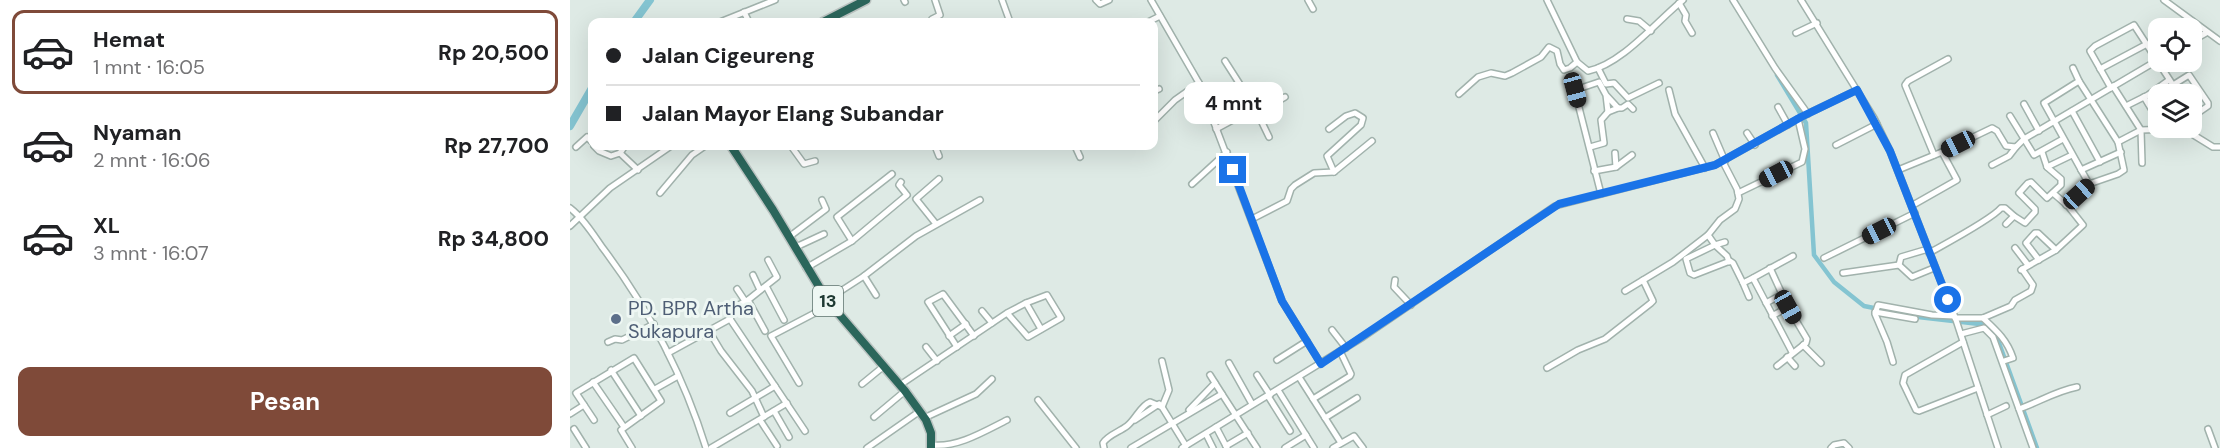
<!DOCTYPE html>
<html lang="id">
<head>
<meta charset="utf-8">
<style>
  body { margin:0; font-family:"DM Sans",sans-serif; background:#f2f2f2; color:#202124; height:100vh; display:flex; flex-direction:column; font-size:22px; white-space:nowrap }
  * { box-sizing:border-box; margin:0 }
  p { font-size:20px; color:#757577 }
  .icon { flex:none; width:33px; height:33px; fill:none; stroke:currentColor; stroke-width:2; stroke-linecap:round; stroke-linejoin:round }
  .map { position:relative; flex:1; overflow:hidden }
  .sheet { display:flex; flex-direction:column; background:#fff; width:570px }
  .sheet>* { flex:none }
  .guide { position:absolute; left:18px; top:18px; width:570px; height:132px; border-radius:12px; box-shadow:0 6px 24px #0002; display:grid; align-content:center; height:132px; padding:0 18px; background:#fff }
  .fabs { position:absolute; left:1578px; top:18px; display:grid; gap:12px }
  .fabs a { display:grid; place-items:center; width:54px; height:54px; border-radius:12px; background:#fff; box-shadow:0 6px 24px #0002; font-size:30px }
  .end { position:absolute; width:27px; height:27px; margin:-14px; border:8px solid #1a73e8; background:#fff; box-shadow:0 0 0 3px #fff }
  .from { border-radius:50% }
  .bubble { position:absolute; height:42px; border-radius:12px; background:#fff; box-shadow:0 6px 24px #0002; font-size:20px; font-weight:700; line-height:42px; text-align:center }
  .car { position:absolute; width:18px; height:36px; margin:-18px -9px; border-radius:8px; box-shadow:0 0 4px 2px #0007; background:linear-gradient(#222 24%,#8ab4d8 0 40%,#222 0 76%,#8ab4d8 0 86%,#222 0) }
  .guide b { display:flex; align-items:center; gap:21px; height:57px; font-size:22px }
  .guide b+b { border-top:2px solid #e0e0e0 }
  .guide i { width:15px; height:15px; background:#202124 }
  ul { padding:10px 0 0; list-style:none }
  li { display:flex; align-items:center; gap:18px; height:84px; margin:0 12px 9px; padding:0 6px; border:3px solid transparent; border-radius:12px }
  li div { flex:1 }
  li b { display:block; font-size:22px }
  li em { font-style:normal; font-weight:700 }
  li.current { border-color:#7f4a39 }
  li>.icon { width:54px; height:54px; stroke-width:1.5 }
  .button { display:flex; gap:12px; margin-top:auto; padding:12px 18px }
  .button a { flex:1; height:69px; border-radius:12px; background:#7f4a39; color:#fff; font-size:24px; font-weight:700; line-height:69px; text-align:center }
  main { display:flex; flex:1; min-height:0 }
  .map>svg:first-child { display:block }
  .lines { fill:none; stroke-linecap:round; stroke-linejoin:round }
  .canal { stroke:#84c4d1; stroke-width:4.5 }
  .river { stroke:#84c4d1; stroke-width:8 }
  .minor-casing { stroke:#a1b2ac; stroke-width:8 }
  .highway-casing { stroke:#bcc4c2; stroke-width:11 }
  .minor { stroke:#fff; stroke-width:5 }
  .highway { stroke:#2b665b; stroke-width:8 }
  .route { stroke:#1a73e8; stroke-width:8 }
  .service-dot { fill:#5c6f8a; stroke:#eef7f3; stroke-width:2 }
  .labels { text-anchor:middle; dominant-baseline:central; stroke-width:6; stroke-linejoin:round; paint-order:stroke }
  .shield { fill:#eef7f3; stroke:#5d736d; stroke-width:1.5 }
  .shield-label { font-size:18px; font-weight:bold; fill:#1f3a33 }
  .service-label { font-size:20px; fill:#4e5e75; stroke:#eef7f3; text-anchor:start }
</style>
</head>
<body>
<main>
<section class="sheet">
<ul>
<li class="current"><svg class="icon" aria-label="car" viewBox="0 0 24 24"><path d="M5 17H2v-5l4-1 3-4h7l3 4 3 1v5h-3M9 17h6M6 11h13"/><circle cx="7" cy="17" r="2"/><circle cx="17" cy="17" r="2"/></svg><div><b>Hemat</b><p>1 mnt · 16:05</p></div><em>Rp 20,500</em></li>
<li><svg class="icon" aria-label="car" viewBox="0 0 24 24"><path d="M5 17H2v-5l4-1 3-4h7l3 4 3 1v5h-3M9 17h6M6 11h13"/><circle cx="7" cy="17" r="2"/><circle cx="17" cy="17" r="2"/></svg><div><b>Nyaman</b><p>2 mnt · 16:06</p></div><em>Rp 27,700</em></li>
<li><svg class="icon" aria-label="car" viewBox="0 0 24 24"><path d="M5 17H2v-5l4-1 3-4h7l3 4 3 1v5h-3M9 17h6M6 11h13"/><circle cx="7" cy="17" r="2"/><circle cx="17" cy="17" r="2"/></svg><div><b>XL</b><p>3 mnt · 16:07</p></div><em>Rp 34,800</em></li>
</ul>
<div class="button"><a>Pesan</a></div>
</section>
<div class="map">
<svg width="1650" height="448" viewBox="0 0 1650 448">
  <rect width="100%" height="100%" fill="#deeae5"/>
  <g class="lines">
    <polyline class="canal" points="1207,75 1236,123 1244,255 1264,282 1294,306 1348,317 1418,325 1429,343 1467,448"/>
    <g class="river">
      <polyline points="64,22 80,0"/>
      <polyline points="0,126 22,88"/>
    </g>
    <defs>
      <g id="minor">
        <polyline points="334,0 335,2"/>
        <polyline points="432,0 440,22"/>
        <polyline points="526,0 530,4 539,0"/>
        <polyline points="581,0 629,83 712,301 751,364"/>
        <polyline points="738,0 743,9"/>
        <path d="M 977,0 L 1007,62 L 1018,71 C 1052,64 1086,22 1113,0"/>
        <polyline points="1163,0 1205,68 1238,114"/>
        <polyline points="1231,0 1304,118 1320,151 1386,320 1428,448"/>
        <polyline points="1594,0 1650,41"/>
        <polyline points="1109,3 1116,15 1115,21 1122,33"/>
        <polyline points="174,12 179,22"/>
        <polyline points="1057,19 1069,21 1081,31"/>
        <polyline points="150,22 205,0"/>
        <polyline points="363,22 362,19 370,15 365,0"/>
        <polyline points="578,22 590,16"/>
        <polyline points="1226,33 1247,23"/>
        <polyline points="1622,41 1636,33"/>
        <polyline points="655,61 685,108 699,137"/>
        <polyline points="1620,62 1623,66"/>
        <polyline points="1028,68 1036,84 1044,83 1058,98 1089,83"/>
        <polyline points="1503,68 1509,81"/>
        <polyline points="1530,69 1577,44"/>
        <polyline points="1003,84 1031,194"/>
        <polyline points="1603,85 1609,94"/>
        <polyline points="1543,86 1571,130 1572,163"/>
        <polyline points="699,87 708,101"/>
        <polyline points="1541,88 1520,51 1525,46 1564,25 1603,85 1619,75 1638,103 1638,106 1622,117"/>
        <polyline points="1005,90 1029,82 1036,95 1038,112 1048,108 1036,95"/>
        <polyline points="1099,90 1105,114 1135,168"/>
        <polyline points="584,91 589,89"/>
        <polyline points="889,94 908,77 921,73 935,76 942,73 971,57 979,47 987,51 990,64 994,70 1000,68 1007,62"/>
        <polyline points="1574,97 1588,120"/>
        <polyline points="1454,104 1469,131"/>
        <polyline points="1556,106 1578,95 1599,80"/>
        <polyline points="1208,107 1218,125"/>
        <polyline points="1048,108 1052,108 1058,104 1063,109"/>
        <polyline points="1502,111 1530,162"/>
        <polyline points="687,113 715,97"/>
        <polyline points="1440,116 1464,155 1493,139"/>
        <polyline points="1622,119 1626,126"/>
        <polyline points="584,121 605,100 629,83"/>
        <polyline points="646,129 685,108"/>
        <polyline points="759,129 776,116 785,113 793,118 791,125 757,156 764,172"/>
        <polyline points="1143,133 1155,161"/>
        <polyline points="1177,133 1185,145"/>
        <polyline points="1548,142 1571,130 1603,129 1622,134 1643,147 1650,147"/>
        <polyline points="1266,145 1307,124"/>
        <polyline points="24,146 29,151 41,156 50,153 55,146"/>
        <polyline points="221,146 234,164 245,161"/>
        <polyline points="365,146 369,156"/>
        <polyline points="505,146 510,157"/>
        <polyline points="6,147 17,137 22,142"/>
        <polyline points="1020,147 1034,143 1031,120 1038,112"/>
        <polyline points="1472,152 1477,167 1502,155"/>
        <polyline points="50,153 68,170"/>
        <polyline points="1045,153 1046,167"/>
        <polyline points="1364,155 1335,85 1338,81 1378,59"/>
        <polyline points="1153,162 1167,189 1169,199 1165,209 1150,220 1138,235 1145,245 1116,259 1120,273 1124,275 1160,261 1163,263 1173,283 1183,278 1222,352"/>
        <polyline points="1422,165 1439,156 1446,147"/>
        <polyline points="1328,170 1372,152 1422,128 1427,131 1436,146 1446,147 1454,139 1588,60"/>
        <polyline points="1511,170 1551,152"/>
        <polyline points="1024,171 1046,167 1062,155"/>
        <polyline points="622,184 657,152"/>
        <polyline points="90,193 122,155 135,146"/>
        <polyline points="1168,193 1232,162 1235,149 1228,119"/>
        <polyline points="1343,205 1387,180 1372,152"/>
        <polyline points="1496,205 1519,184 1548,174 1554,170 1548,142 1509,81 1474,103 1519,184"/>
        <path d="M 0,208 C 13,218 23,234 32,247 C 79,309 113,374 136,448"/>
        <polyline points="682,219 717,201 721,189 725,185 744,173 764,172 802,141"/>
        <polyline points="366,224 346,199 369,179"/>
        <polyline points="1436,224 1444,216 1455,223 1465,212 1465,209 1449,193 1458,183 1461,182 1477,198 1491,185 1491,179 1477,167"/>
        <polyline points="0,226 40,188 101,146"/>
        <polyline points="219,237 256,209 252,200"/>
        <polyline points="282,241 267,217 322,174"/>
        <polyline points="1155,242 1145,245 1157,256 1159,262"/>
        <polyline points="226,247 254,234"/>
        <polyline points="1445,248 1458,265"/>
        <path d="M 1359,253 C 1375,244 1422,219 1431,208 L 1435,208 L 1444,216"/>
        <polyline points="1254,258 1345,213"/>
        <polyline points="1469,260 1456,243 1465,233 1468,233 1486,250"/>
        <polyline points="1329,265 1331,257 1358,249"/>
        <polyline points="236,268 282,241 337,195 329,185 331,182"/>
        <polyline points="1200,268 1218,307"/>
        <polyline points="1451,270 1486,250 1513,225 1498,206 1483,193"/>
        <polyline points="1273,273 1329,265 1342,277 1364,268"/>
        <polyline points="183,275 190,290"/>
        <polyline points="294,276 346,236 410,200"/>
        <polyline points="1183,278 1223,256"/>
        <polyline points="825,280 824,287 841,305"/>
        <polyline points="1173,283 1179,297"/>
        <polyline points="196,286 214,320"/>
        <polyline points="167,289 175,301"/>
        <polyline points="1055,291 1103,262 1138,235"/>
        <polyline points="178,300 195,331"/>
        <polyline points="257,300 294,276 306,295"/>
        <polyline points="456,303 471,329"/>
        <polyline points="1196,303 1211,295"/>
        <polyline points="412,311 422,323"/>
        <polyline points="1305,312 1345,319"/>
        <polyline points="1202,316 1218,307 1237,339 1236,343 1207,366"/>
        <polyline points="1385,318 1413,318 1441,306 1445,300 1461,291 1463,285 1452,269"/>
        <path d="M 1413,318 C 1427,331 1437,340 1443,358 L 1434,361"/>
        <polyline points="160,319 235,431"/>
        <polyline points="160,319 163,308 178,300 207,277 198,260"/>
        <polyline points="762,330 776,348"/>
        <polyline points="139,331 151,351 182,391 194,417"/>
        <polyline points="1391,334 1414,328 1423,337 1463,448"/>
        <polyline points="379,336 396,324"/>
        <polyline points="38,342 45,339 52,340 84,324"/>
        <polyline points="1393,342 1335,375 1333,383 1346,410 1349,411 1408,388"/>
        <polyline points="1233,345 1251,363"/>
        <polyline points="356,347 367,361"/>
        <polyline points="387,347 358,302 373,294 404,336"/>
        <polyline points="98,353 160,319"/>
        <polyline points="1217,357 1225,366"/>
        <polyline points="707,360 737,341"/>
        <polyline points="1323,362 1317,342 1305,314 1308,305 1362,315 1384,316"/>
        <polyline points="659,363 682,404"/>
        <polyline points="977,368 1008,350 1035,339 1081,303 1083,301 1073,280"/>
        <polyline points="41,370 71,416"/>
        <polyline points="640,375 652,394"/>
        <polyline points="687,375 700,395"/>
        <polyline points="729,377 771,443"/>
        <polyline points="23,382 54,427"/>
        <polyline points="229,383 201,336 243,314 259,302"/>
        <polyline points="292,384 314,366"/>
        <polyline points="330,385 437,313 456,303 477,295 491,318 458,337 437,313"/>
        <polyline points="85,389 108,376"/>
        <polyline points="708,390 744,448"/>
        <polyline points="698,396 720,431"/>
        <polyline points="743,399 780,376 781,374 770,351"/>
        <polyline points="468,400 506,448"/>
        <polyline points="592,407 599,390 592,361"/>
        <path d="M 1449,409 C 1469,402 1486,391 1507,387"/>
        <polyline points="619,410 645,383"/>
        <polyline points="204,411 219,437"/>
        <polyline points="160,413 205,386"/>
        <polyline points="0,414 14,405"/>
        <polyline points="1417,415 1436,406"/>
        <polyline points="304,417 335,391"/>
        <polyline points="354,418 406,394 422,379"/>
        <polyline points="755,418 787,398"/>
        <polyline points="24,420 6,393 64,358 91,401 51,430 62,448"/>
        <polyline points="190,420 207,446"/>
        <polyline points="565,420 589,404"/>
        <polyline points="646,427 657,448"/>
        <polyline points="4,429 16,448"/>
        <polyline points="1638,429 1645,448"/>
        <polyline points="636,434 643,448"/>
        <path d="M 362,445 C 387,448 415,431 437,420"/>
        <polyline points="656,446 678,433"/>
        <polyline points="141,448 217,403"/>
        <polyline points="297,448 350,411"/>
        <path d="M 534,448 L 533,443 C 538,435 549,432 557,426 C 566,419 570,406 580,402 L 592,407 L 616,446"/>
        <polyline points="561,448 652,394 687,448"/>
        <polyline points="612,448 793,337 985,206 1145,165 1237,114 1287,90"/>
        <polyline points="715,448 736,435"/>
        <polyline points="763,448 784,436 793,448"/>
        <polyline points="1261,448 1264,445 1274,443 1279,448"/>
      </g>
      <g id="highway">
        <polyline points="253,22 296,0"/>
        <polyline points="161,146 203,210 257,300 335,391 356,420 361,433 361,448"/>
      </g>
    </defs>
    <use href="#minor" class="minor-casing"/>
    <use href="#highway" class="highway-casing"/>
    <use href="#minor" class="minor"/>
    <use href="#highway" class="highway"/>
  </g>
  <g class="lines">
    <polyline class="route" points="663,170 712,301 751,364 989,204 1145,165 1231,117 1287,90 1320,151 1378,300"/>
  </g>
  <circle class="service-dot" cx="46" cy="319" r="6"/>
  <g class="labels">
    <rect class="shield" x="243" y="286" width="30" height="30" rx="4.5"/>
    <g class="shield-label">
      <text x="258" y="301">13</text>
    </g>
    <g class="service-label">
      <text x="58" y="308">PD. BPR Artha<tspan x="58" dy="23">Sukapura</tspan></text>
    </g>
  </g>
</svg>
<div class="fabs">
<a><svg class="icon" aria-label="locate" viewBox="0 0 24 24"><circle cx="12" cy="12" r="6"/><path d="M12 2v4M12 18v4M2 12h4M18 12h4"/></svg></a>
<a><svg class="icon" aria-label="layers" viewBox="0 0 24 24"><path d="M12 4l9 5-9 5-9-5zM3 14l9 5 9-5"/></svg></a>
</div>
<i class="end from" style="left:1378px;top:300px"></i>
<i class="end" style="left:663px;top:170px"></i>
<div class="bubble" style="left:614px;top:82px;width:99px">4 mnt</div>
<i class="car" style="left:1005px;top:90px;rotate:165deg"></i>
<i class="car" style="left:1388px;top:144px;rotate:243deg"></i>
<i class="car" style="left:1206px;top:174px;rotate:242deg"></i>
<i class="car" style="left:1509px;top:194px;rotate:48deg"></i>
<i class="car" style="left:1309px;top:231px;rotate:243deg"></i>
<i class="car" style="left:1218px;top:307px;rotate:151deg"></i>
<div class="guide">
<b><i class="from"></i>Jalan Cigeureng</b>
<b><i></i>Jalan Mayor Elang Subandar</b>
</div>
</div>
</main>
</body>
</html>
